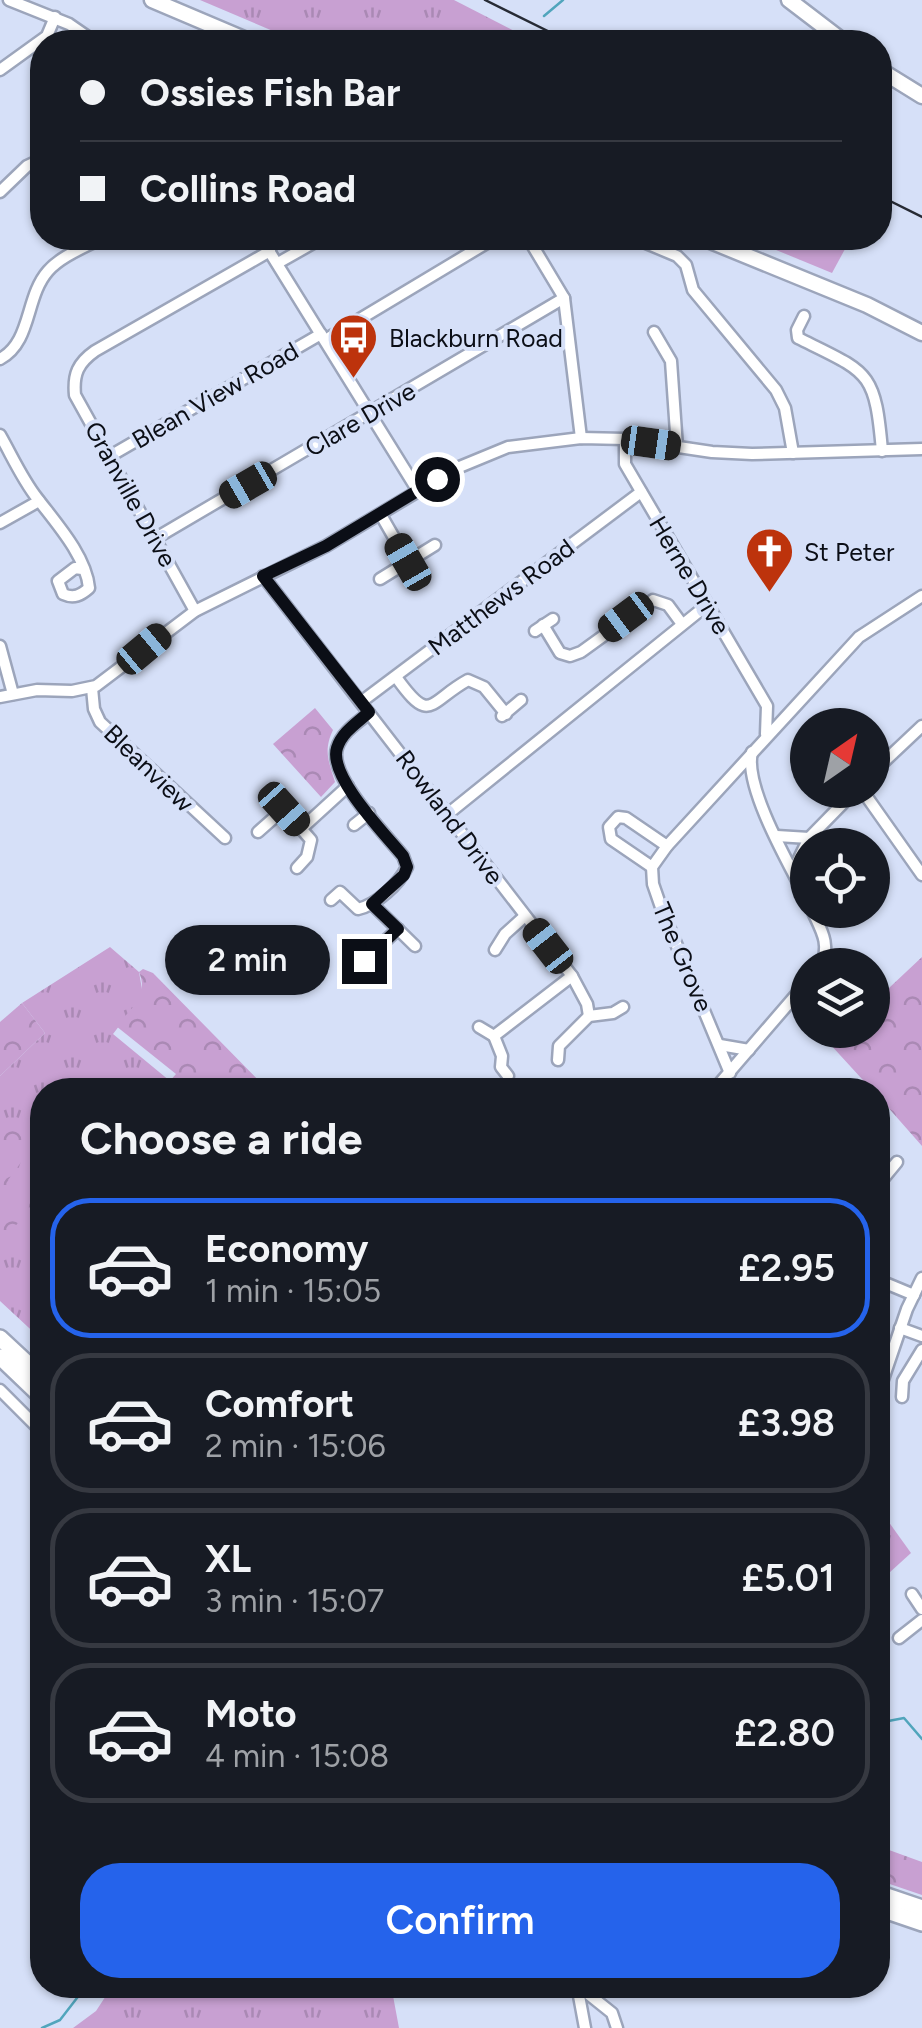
<!DOCTYPE html>
<html lang="en">
<head>
<meta charset="utf-8">
<style>
  body { margin:0; font-family:Figtree,sans-serif; background:#20242c; color:#f1f3f6; height:100vh; display:flex; flex-direction:column; font-size:38px; white-space:nowrap }
  * { box-sizing:border-box; margin:0 }
  p { font-size:32px; color:#9ea1a6 }
  .icon { flex:none; width:55px; height:55px; fill:none; stroke:currentColor; stroke-width:2; stroke-linecap:round; stroke-linejoin:round }
  .map { position:relative; flex:1; overflow:hidden }
  .panel { position:absolute; left:30px; top:1078px; width:860px; height:920px; display:flex; flex-direction:column; background:#171b24; border-radius:40px; box-shadow:0 2px 8px #0004 }
  .panel>* { flex:none }
  .hud { position:absolute; left:30px; top:30px; width:862px; height:220px; border-radius:40px; box-shadow:0 2px 8px #0004; display:grid; align-content:center; height:220px; padding:0 50px; background:#171b24 }
  .needle { width:65px; rotate:34deg }
  .controls { position:absolute; left:790px; top:708px; display:grid; gap:20px }
  .controls a { display:grid; place-items:center; width:100px; height:100px; border-radius:50%; background:#171b24; box-shadow:0 2px 8px #0004; font-size:50px }
  .end { position:absolute; width:45px; height:45px; margin:-22px; border:12px solid #0b0e16; background:#fff; box-shadow:0 0 0 5px #fff }
  .from { border-radius:50% }
  .bubble { position:absolute; height:70px; border-radius:35px; background:#171b24; box-shadow:0 2px 8px #0004; font-size:32px; font-weight:600; line-height:70px; text-align:center }
  .car { position:absolute; width:30px; height:60px; margin:-30px -15px; border-radius:12px; box-shadow:0 0 8px 2px #0007; background:linear-gradient(#222 24%,#8ab4d8 0 40%,#222 0 76%,#8ab4d8 0 86%,#222 0) }
  .hud b { display:flex; align-items:center; gap:35px; height:95px; font-size:38px }
  .hud b+b { border-top:2px solid #363941 }
  .hud i { width:25px; height:25px; background:#f1f3f6 }
  ul { padding:0; list-style:none }
  li { display:flex; align-items:center; gap:30px; height:140px; margin:0 20px 15px; padding:0 30px; border:5px solid #363941; border-radius:40px }
  li div { flex:1 }
  li b { display:block; font-size:38px }
  li em { font-style:normal; font-weight:600 }
  li.active { border-color:#2563eb }
  li>.icon { width:90px; height:90px; stroke-width:1.5 }
  h2 { padding:0 50px; font-size:45px; line-height:120px }
  .cta { display:flex; gap:20px; margin-top:auto; padding:20px 50px }
  .cta a { flex:1; height:115px; border-radius:40px; background:#2563eb; color:#fff; font-size:40px; font-weight:600; line-height:115px; text-align:center }
  .map>svg:first-child { display:block }
  .grass { fill:url(#grass-tufts) }
  .forest { fill:url(#forest-crowns) }
  .lines { fill:none; stroke-linecap:round; stroke-linejoin:round }
  .stream { stroke:#51a5bc; stroke-width:2.5 }
  .minor-casing { stroke:#9ca5bb; stroke-width:15 }
  .major-casing { stroke:#9ca5bb; stroke-width:19 }
  .highway-casing { stroke:#9ca5bb; stroke-width:20 }
  .minor { stroke:#fff; stroke-width:10 }
  .major { stroke:#fff; stroke-width:14 }
  .highway { stroke:#fff; stroke-width:15 }
  .rail { stroke:#272b35; stroke-width:2.5 }
  .route { stroke:#0b0e16; stroke-width:12 }
  .labels { text-anchor:middle; dominant-baseline:central; stroke-width:8; stroke-linejoin:round; paint-order:stroke }
  .poi-label { font-size:25px; fill:#0b0e16; stroke:#d6e0f8; text-anchor:start }
  .street-label { font-size:25px; fill:#0b0e16; stroke:#d6e0f8 }
</style>
</head>
<body>
<div class="map">
<svg width="922" height="2028" viewBox="0 0 922 2028">
  <defs>
    <pattern id="grass-tufts" width="24" height="20" patternUnits="userSpaceOnUse" patternTransform="scale(2.5)"><rect width="24" height="20" fill="#c8a0d2"/><path d="M3 7l-1-3M5 7V3M7 7l1-3M15 17l-1-3M17 17v-4M19 17l1-3" fill="none" stroke="#aa89b4"/></pattern>
    <pattern id="forest-crowns" width="20" height="18" patternUnits="userSpaceOnUse" patternTransform="scale(2.5)"><rect width="20" height="18" fill="#c8a0d2"/><path d="M2 6a3 3 0 1 1 6 0M12 15a3 3 0 1 1 6 0" fill="none" stroke="#aa89b4"/></pattern>
  </defs>
  <rect width="100%" height="100%" fill="#d6e0f8"/>
  <g class="grass">
    <polygon points="200,0 454,0 536,42 299,42"/>
    <polygon points="747,238 851,238 832,273"/>
    <polygon points="110,947 139,972 143,995 113,1034 170,1081 162,1090 42,1090 42,1340 0,1301 0,1076 45,1033 22,1003"/>
    <polygon points="878,1507 911,1553 878,1583"/>
    <polygon points="113,1985 391,1985 399,2028 73,2028 96,2011"/>
  </g>
  <g class="forest">
    <path d="M 315,708 L 333,730 C 323,751 329,762 335,782 L 321,797 L 273,744 Z"/>
    <polygon points="922,957 922,1146 878,1096 878,1090 872,1090 829,1043 844,1030 872,1030 873,1003"/>
    <path d="M 143,969 L 153,973 L 268,1090 L 162,1090 L 176,1074 L 116,1026 C 132,1008 149,996 139,972 Z"/>
    <polygon points="22,1003 45,1033 0,1076 0,1022"/>
    <polygon points="14,1118 39,1138 8,1180 35,1201 3,1242 0,1240 0,1139"/>
    <polygon points="878,1846 922,1862 922,1895 878,1880"/>
  </g>
  <g class="lines">
    <g class="stream">
      <polyline points="544,16 563,0"/>
      <polyline points="511,42 518,34"/>
      <polyline points="878,1723 904,1718 922,1739"/>
      <polyline points="42,2028 60,2020 87,1985"/>
    </g>
    <defs>
      <g id="minor">
        <polyline points="9,0 69,24 95,42"/>
        <polyline points="0,70 47,36 55,17"/>
        <polyline points="0,192 27,166 42,159"/>
        <polyline points="261,238 418,491"/>
        <polyline points="528,238 564,298 581,438"/>
        <polyline points="634,238 677,256 686,265 693,290 776,390 785,408 793,453"/>
        <polyline points="278,263 322,238"/>
        <path d="M 804,316 L 797,330 L 798,338 C 869,373 875,370 882,451"/>
        <polyline points="654,332 671,361 677,447"/>
        <polyline points="325,340 495,238"/>
        <path d="M 0,359 C 32,342 25,297 48,271 C 61,256 85,247 102,238"/>
        <path d="M 0,435 C 12,456 22,479 37,498 C 56,523 86,556 89,588 C 81,595 74,599 63,594 L 58,581 L 75,568 L 82,569"/>
        <polyline points="625,439 625,464 767,706 766,734"/>
        <polyline points="110,456 321,334"/>
        <polyline points="381,515 408,562"/>
        <polyline points="0,523 39,501"/>
        <polyline points="156,538 564,298"/>
        <polyline points="263,576 572,976 587,1004 589,1016"/>
        <polyline points="380,579 435,545"/>
        <path d="M 195,611 L 75,395 C 73,374 78,363 95,351 L 270,251"/>
        <polyline points="543,625 560,653 570,656 581,652 653,600 668,605 682,624"/>
        <polyline points="535,631 553,619"/>
        <polyline points="0,646 13,694"/>
        <path d="M 396,677 C 431,726 428,702 468,680 L 484,687 L 506,714"/>
        <polyline points="92,688 94,709 100,722 225,838"/>
        <polyline points="0,697 37,690 72,691 96,686 195,611 326,546 457,468 508,447 581,438 625,439 712,452 752,454 922,449"/>
        <polyline points="361,702 641,492"/>
        <polyline points="502,716 521,700"/>
        <path d="M 752,752 C 743,786 791,868 808,901"/>
        <polyline points="872,773 922,726"/>
        <polyline points="862,790 922,875"/>
        <polyline points="449,813 707,605"/>
        <polyline points="354,825 369,813"/>
        <polyline points="302,828 348,786"/>
        <polyline points="258,832 284,809 311,840 307,857 297,868"/>
        <polyline points="777,836 809,838"/>
        <polyline points="652,867 611,839 609,827 618,817 626,818 667,846"/>
        <polyline points="793,871 809,838 856,790"/>
        <path d="M 331,900 L 340,892 L 358,909 C 376,905 399,884 407,867 L 403,856 C 385,834 328,776 337,748 C 342,732 357,723 369,713"/>
        <polyline points="372,904 415,946"/>
        <path d="M 812,910 C 821,930 831,944 821,965"/>
        <polyline points="495,950 505,934 525,916"/>
        <polyline points="364,961 398,929"/>
        <polyline points="479,1027 494,1036"/>
        <polyline points="720,1045 749,1050"/>
        <polyline points="558,1060 559,1046 589,1016 613,1013 623,1007"/>
        <polyline points="730,1073 662,910 653,884 652,867 667,846 859,637 922,596"/>
        <polyline points="508,1076 501,1067 502,1056 494,1036 572,976"/>
        <polyline points="714,1090 808,981"/>
        <polyline points="838,1090 838,1089"/>
        <polyline points="878,1185 897,1162"/>
        <polyline points="878,1280 914,1295"/>
        <polyline points="900,1328 922,1336"/>
        <polyline points="0,1390 42,1432"/>
        <polyline points="878,1394 907,1309 922,1278"/>
        <polyline points="902,1397 903,1381 922,1350"/>
        <polyline points="912,1594 922,1609"/>
        <polyline points="899,1638 922,1620"/>
        <polyline points="577,1985 612,2013 617,2028"/>
        <polyline points="577,1985 585,2028"/>
      </g>
      <g id="major">
        <polyline points="152,0 251,42"/>
        <polyline points="789,0 844,42"/>
        <polyline points="880,70 922,96"/>
        <polyline points="703,238 867,305 922,333"/>
      </g>
      <g id="highway">
        <polyline points="0,1338 42,1377"/>
        <polyline points="0,1357 42,1397"/>
        <polyline points="878,1893 922,1908"/>
        <polyline points="878,1908 922,1923"/>
      </g>
    </defs>
    <use href="#minor" class="minor-casing"/>
    <use href="#major" class="major-casing"/>
    <use href="#highway" class="highway-casing"/>
    <use href="#minor" class="minor"/>
    <use href="#major" class="major"/>
    <use href="#highway" class="highway"/>
    <g class="rail">
      <polyline points="485,0 570,42"/>
      <polyline points="880,196 922,217"/>
    </g>
  </g>
  <g class="lines">
    <path class="route" d="M 364,961 L 398,929 L 372,904 L 404,875 L 407,867 L 403,856 C 385,834 328,776 337,748 C 342,732 357,723 369,712 L 263,576 L 326,546 L 437,479"/>
  </g>
  <defs>
    <symbol id="bus-pin" viewBox="-11 -11 22 30"><path d="M0 17L-7.5 6A9.5 9.5 0 1 1 7.5 6Z" fill="#bd330c" stroke="#d6e0f8"/><path d="M-5-6H5V4H4V6H2V4H-2V6H-4V4H-5ZM-3.5-4V0h7V-4ZM-3.5 1.2v1.5H-2V1.2ZM2 1.2v1.5H3.5V1.2Z" fill="#fff"/></symbol>
    <symbol id="church-pin" viewBox="-11 -11 22 30"><path d="M0 17L-7.5 6A9.5 9.5 0 1 1 7.5 6Z" fill="#bd330c" stroke="#d6e0f8"/><path d="M-1.2-6h2.4v3.5h3.3v2.4h-3.3V6h-2.4V-.1h-3.3v-2.4h3.3Z" fill="#fff"/></symbol>
  </defs>
  <g fill-rule="evenodd">
    <use href="#bus-pin" x="326" y="310" width="55" height="75"/>
    <use href="#church-pin" x="742" y="524" width="55" height="75"/>
  </g>
  <g class="labels">
    <g class="poi-label">
      <text x="389" y="338">Blackburn Road</text>
      <text x="804" y="552">St Peter</text>
    </g>
    <g class="street-label">
      <text transform="translate(215 395) rotate(-30)">Blean View Road</text>
      <text transform="translate(360 419) rotate(-30)">Clare Drive</text>
      <text transform="translate(131 494) rotate(61)">Granville Drive</text>
      <text transform="translate(690 575) rotate(59)">Herne Drive</text>
      <text transform="translate(501 597) rotate(-37)">Matthews Road</text>
      <text transform="translate(149 768) rotate(44)">Bleanview</text>
      <text transform="translate(450 817) rotate(53)">Rowland Drive</text>
      <text transform="translate(683 957) rotate(67)">The Grove</text>
    </g>
  </g>
</svg>
<div class="controls">
<a><svg class="needle" viewBox="-14 -14 28 28"><path d="M0-13l5 13h-10z" fill="#e53935"/><path d="M0 13l5-13h-10z" fill="#9ea1a6"/></svg></a>
<a><svg class="icon" aria-label="locate" viewBox="0 0 24 24"><circle cx="12" cy="12" r="6"/><path d="M12 2v4M12 18v4M2 12h4M18 12h4"/></svg></a>
<a><svg class="icon" aria-label="layers" viewBox="0 0 24 24"><path d="M12 4l9 5-9 5-9-5zM3 14l9 5 9-5"/></svg></a>
</div>
<i class="end from" style="left:437px;top:479px"></i>
<i class="end" style="left:364px;top:961px"></i>
<div class="bubble" style="left:165px;top:925px;width:165px">2 min</div>
<i class="car" style="left:651px;top:443px;rotate:98deg"></i>
<i class="car" style="left:248px;top:485px;rotate:240deg"></i>
<i class="car" style="left:408px;top:562px;rotate:330deg"></i>
<i class="car" style="left:626px;top:617px;rotate:233deg"></i>
<i class="car" style="left:144px;top:649px;rotate:50deg"></i>
<i class="car" style="left:284px;top:809px;rotate:138deg"></i>
<i class="car" style="left:548px;top:946px;rotate:322deg"></i>
<div class="hud">
<b><i class="from"></i>Ossies Fish Bar</b>
<b><i></i>Collins Road</b>
</div>
<section class="panel">
<h2>Choose a ride</h2>
<ul>
<li class="active"><svg class="icon" aria-label="car" viewBox="0 0 24 24"><path d="M5 17H2v-5l4-1 3-4h7l3 4 3 1v5h-3M9 17h6M6 11h13"/><circle cx="7" cy="17" r="2"/><circle cx="17" cy="17" r="2"/></svg><div><b>Economy</b><p>1 min · 15:05</p></div><em>£2.95</em></li>
<li><svg class="icon" aria-label="car" viewBox="0 0 24 24"><path d="M5 17H2v-5l4-1 3-4h7l3 4 3 1v5h-3M9 17h6M6 11h13"/><circle cx="7" cy="17" r="2"/><circle cx="17" cy="17" r="2"/></svg><div><b>Comfort</b><p>2 min · 15:06</p></div><em>£3.98</em></li>
<li><svg class="icon" aria-label="car" viewBox="0 0 24 24"><path d="M5 17H2v-5l4-1 3-4h7l3 4 3 1v5h-3M9 17h6M6 11h13"/><circle cx="7" cy="17" r="2"/><circle cx="17" cy="17" r="2"/></svg><div><b>XL</b><p>3 min · 15:07</p></div><em>£5.01</em></li>
<li><svg class="icon" aria-label="car" viewBox="0 0 24 24"><path d="M5 17H2v-5l4-1 3-4h7l3 4 3 1v5h-3M9 17h6M6 11h13"/><circle cx="7" cy="17" r="2"/><circle cx="17" cy="17" r="2"/></svg><div><b>Moto</b><p>4 min · 15:08</p></div><em>£2.80</em></li>
</ul>
<div class="cta"><a>Confirm</a></div>
</section>
</div>
</body>
</html>
